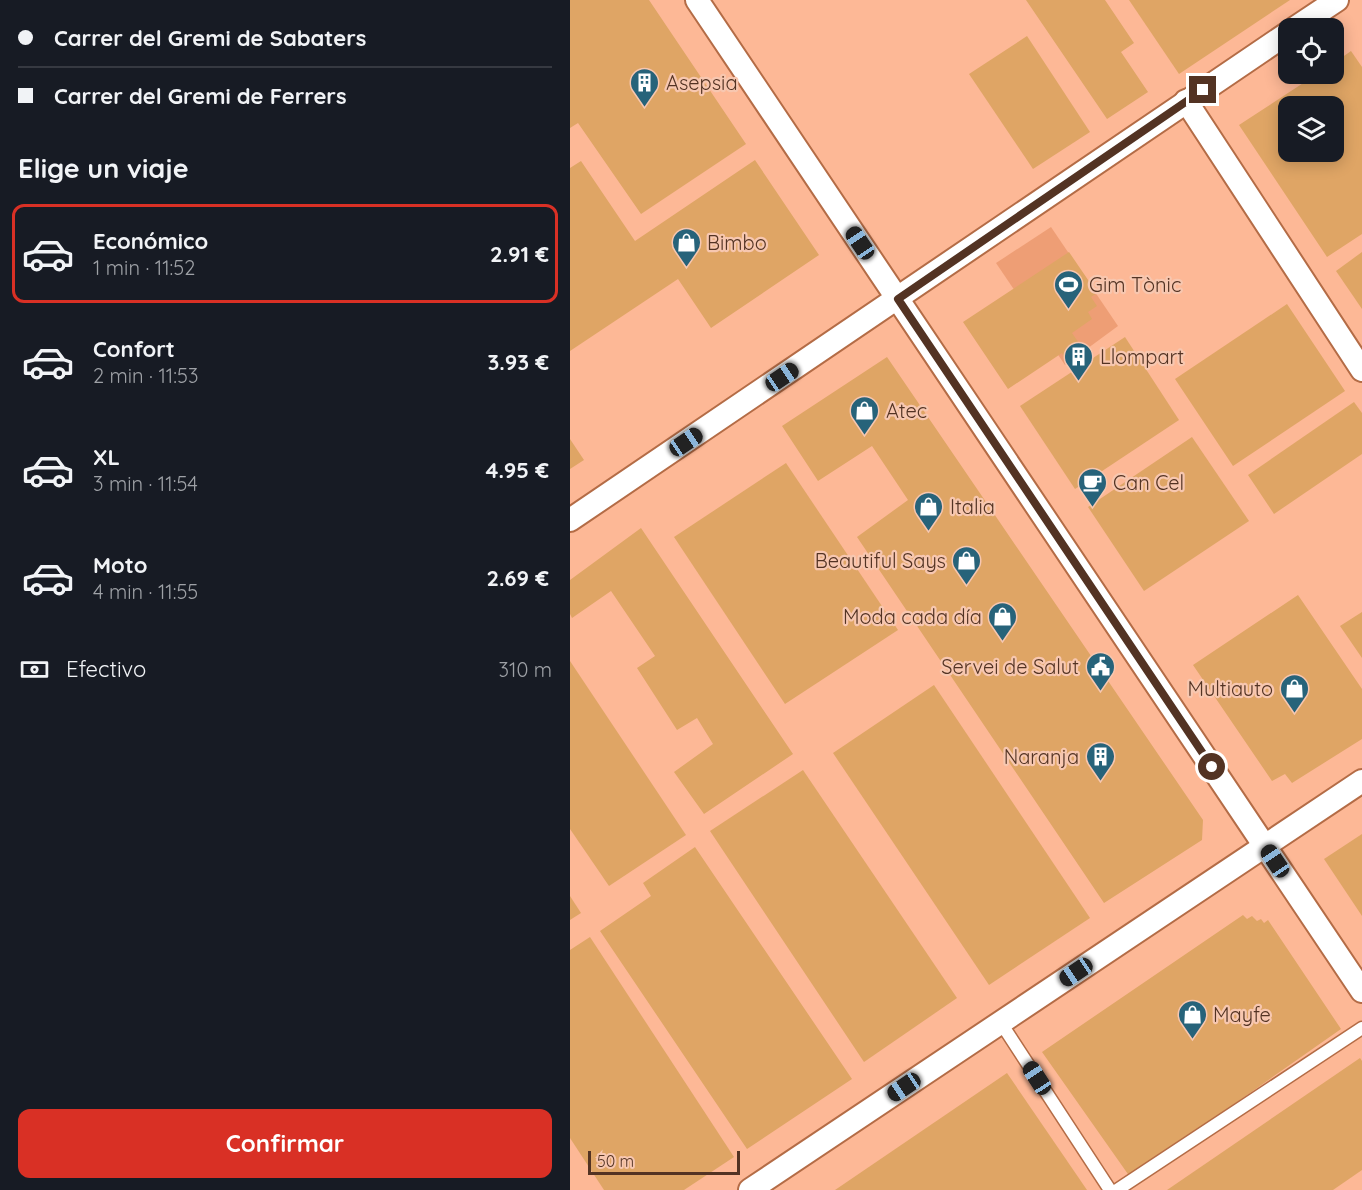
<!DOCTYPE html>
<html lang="es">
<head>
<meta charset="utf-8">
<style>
  body { margin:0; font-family:Quicksand,sans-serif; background:#242831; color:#f1f3f6; height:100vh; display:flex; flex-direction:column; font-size:22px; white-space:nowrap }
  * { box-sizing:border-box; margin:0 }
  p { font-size:20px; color:#9ea1a6 }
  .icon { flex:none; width:33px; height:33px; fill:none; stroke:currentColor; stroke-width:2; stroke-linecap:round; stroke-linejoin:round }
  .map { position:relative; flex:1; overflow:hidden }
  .drawer { display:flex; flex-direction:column; background:#171b24; width:570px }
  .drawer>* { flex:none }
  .banner { display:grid; align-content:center; height:132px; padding:0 18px; background:#171b24 }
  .tools { position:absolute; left:708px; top:18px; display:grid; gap:12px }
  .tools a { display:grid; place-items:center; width:66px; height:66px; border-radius:12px; background:#171b24; box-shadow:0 3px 15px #0003; font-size:30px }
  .scale { position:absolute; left:18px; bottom:15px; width:152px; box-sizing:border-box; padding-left:6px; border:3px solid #533323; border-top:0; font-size:16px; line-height:21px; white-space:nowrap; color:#533323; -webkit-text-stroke:4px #f7c7b0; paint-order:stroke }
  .end { position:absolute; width:27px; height:27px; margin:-14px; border:8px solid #533323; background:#fff; box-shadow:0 0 0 3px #fff }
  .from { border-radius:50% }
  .car { position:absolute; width:18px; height:36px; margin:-18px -9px; border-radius:8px; box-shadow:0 0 4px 2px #0007; background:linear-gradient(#222 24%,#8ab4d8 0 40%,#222 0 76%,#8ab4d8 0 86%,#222 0) }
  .banner b { display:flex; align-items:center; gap:21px; height:57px; font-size:22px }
  .banner b+b { border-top:2px solid #363941 }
  .banner i { width:15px; height:15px; background:#f1f3f6 }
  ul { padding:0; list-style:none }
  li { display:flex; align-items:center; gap:18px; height:99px; margin:0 12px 9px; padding:0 6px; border:3px solid transparent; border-radius:12px }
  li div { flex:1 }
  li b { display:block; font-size:22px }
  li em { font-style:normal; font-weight:700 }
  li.active { border-color:#d93025 }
  li>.icon { width:54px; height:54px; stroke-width:1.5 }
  h2 { padding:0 18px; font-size:27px; line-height:72px }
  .pay { display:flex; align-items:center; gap:15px; height:66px; padding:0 18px; font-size:22px }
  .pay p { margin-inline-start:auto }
  .cta { display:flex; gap:12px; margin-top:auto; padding:12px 18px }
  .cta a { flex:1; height:69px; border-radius:12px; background:#d93025; color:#fff; font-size:24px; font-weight:700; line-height:69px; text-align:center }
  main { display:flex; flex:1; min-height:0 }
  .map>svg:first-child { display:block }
  .built { fill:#fdb896; fill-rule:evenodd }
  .green { fill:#ee9e75 }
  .building { fill:#dfa565; fill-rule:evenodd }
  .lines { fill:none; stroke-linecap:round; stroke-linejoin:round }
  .service-casing { stroke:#b46c46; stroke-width:15 }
  .minor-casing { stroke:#b46c46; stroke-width:26 }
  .service { stroke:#fff; stroke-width:12 }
  .minor { stroke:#fff; stroke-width:22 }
  .route { stroke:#533323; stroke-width:8 }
  .labels { text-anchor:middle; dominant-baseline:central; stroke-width:4.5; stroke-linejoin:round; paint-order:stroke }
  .poi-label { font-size:20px; fill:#533323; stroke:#f7c7b0; text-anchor:start }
</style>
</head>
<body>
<main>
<section class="drawer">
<div class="banner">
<b><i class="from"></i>Carrer del Gremi de Sabaters</b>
<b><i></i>Carrer del Gremi de Ferrers</b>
</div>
<h2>Elige un viaje</h2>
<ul>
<li class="active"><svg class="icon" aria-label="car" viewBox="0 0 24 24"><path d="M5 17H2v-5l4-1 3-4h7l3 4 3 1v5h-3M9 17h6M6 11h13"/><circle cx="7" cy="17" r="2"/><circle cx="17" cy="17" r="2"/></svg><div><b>Económico</b><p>1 min · 11:52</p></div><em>2.91 €</em></li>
<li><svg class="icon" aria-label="car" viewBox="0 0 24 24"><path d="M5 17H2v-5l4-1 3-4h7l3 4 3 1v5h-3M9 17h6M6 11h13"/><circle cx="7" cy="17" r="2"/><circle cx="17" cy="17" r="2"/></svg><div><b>Confort</b><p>2 min · 11:53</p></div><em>3.93 €</em></li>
<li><svg class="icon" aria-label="car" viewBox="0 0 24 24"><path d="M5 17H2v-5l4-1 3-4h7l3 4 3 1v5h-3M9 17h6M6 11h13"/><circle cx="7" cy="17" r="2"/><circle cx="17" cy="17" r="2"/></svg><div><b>XL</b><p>3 min · 11:54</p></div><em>4.95 €</em></li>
<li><svg class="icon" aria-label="car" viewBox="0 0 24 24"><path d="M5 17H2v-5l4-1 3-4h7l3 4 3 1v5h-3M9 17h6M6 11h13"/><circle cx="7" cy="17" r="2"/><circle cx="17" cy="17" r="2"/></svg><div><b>Moto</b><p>4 min · 11:55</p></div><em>2.69 €</em></li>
</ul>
<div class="pay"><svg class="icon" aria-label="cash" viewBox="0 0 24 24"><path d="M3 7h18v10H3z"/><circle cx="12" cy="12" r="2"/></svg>Efectivo<p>310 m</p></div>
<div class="cta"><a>Confirmar</a></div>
</section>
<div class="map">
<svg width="792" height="1190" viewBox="0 0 792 1190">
  <rect width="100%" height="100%" fill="#f7c7b0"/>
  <path class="built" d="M 0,0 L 792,0 L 792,1190 L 0,1190 ZM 718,28 L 764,28 L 764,74 L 718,74 ZM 718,106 L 764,106 L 764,152 L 718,152 Z"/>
  <polygon class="green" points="481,227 548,326 495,365 426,263"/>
  <g class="building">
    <polygon points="0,0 79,0 176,144 71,214 8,123 0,128"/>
    <polygon points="456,0 535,0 564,43 551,52 578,92 537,119"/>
    <polygon points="559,0 720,0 609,74"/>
    <polygon points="457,36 520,132 463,169 399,74"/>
    <path d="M 781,51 L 792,67 L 792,234 L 757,257 L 669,125 L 747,74 L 764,74 L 764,63 ZM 718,106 L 764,106 L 764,152 L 718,152 Z"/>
    <polygon points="185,160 249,255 141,328 108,279 0,351 0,168 11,161 65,241"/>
    <polygon points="499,252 527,293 521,297 527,306 518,312 522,319 502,333 511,346 494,357 492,353 438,389 393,322"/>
    <polygon points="792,252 792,309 766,271"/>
    <polygon points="717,304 775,391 663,466 605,379"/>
    <polygon points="555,337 609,420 505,489 450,406"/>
    <polygon points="317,357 633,820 632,840 534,903 287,537 338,500 302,446 248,481 212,426"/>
    <polygon points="784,402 792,413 792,454 704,514 678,475"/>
    <polygon points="622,437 679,521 574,591 518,507"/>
    <polygon points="0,439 14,460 0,469"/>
    <polygon points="216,463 328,630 215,704 104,537"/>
    <polygon points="71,528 223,754 134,814 104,772 143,744 127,718 107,730 67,668 85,656 41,591 2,618 0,614 0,580"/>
    <polygon points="728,595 792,689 792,739 722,783 715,774 702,781 623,665"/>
    <polygon points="792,612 792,658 770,626"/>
    <polygon points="0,661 116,835 39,886 0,829"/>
    <polygon points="364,685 520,918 419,985 263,753"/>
    <polygon points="233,770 387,998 294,1062 140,831"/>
    <polygon points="792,834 792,916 754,859"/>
    <polygon points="125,847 282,1079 177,1149 30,931 81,896 73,883"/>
    <polygon points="0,896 11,913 0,920"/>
    <polygon points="673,915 677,919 682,916 687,921 691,919 694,923 698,920 771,1029 560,1177 472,1052"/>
    <polygon points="20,937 164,1157 114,1190 34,1190 0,1138 0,950"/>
    <polygon points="790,1058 792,1061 792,1170 763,1190 597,1190"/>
    <polygon points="437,1073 517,1190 265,1190"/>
  </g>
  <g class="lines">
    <defs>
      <g id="service">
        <polyline points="431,1023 540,1190"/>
        <polyline points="547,1190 792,1028"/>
      </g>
      <g id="minor">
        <polyline points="127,0 792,991"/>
        <polyline points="725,28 767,0"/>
        <polyline points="616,101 792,370"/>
        <polyline points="0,520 718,33"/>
        <polyline points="180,1190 792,781"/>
      </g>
    </defs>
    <use href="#service" class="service-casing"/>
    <use href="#minor" class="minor-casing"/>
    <use href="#service" class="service"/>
    <use href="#minor" class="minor"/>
  </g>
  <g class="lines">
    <polyline class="route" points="633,90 328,299 642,767"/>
  </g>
  <defs>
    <symbol id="building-pin" viewBox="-11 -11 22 30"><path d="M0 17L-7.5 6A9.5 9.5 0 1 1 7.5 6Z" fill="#27637a" stroke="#f7c7b0"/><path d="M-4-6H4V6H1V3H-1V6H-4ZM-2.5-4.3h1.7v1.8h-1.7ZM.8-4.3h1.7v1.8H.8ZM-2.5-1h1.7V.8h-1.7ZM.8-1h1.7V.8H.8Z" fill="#fff"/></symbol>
    <symbol id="shop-pin" viewBox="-11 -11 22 30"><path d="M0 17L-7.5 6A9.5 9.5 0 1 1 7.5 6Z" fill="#27637a" stroke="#f7c7b0"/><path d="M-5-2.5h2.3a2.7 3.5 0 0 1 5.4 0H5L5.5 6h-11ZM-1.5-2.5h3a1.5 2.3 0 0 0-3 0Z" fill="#fff"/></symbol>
    <symbol id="stadium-pin" viewBox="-11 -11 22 30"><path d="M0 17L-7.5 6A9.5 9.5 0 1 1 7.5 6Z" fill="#27637a" stroke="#f7c7b0"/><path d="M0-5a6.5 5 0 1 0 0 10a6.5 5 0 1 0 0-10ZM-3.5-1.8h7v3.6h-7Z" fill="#fff"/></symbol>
    <symbol id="cafe-pin" viewBox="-11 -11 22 30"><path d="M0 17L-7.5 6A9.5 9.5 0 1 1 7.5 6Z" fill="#27637a" stroke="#f7c7b0"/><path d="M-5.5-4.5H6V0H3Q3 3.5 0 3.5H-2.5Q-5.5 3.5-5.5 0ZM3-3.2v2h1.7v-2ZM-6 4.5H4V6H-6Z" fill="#fff"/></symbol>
    <symbol id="civic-pin" viewBox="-11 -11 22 30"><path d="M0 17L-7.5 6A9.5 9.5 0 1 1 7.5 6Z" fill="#27637a" stroke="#f7c7b0"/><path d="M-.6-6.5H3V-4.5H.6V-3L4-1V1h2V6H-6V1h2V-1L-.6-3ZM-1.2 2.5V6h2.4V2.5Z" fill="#fff"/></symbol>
  </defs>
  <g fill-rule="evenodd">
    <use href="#building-pin" x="58" y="66" width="33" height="45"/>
    <use href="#shop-pin" x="100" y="226" width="33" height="45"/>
    <use href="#stadium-pin" x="482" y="268" width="33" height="45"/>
    <use href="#building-pin" x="492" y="340" width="33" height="45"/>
    <use href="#shop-pin" x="278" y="394" width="33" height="45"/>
    <use href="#cafe-pin" x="506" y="466" width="33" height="45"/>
    <use href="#shop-pin" x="342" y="490" width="33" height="45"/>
    <use href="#shop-pin" x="380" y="544" width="33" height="45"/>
    <use href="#shop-pin" x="416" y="600" width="33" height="45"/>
    <use href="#civic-pin" x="514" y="650" width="33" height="45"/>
    <use href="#shop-pin" x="708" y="672" width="33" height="45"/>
    <use href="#building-pin" x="514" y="740" width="33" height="45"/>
    <use href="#shop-pin" x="606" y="998" width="33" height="45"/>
  </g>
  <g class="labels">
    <g class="poi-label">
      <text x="96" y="82">Asepsia</text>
      <text x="137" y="242">Bimbo</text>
      <text x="519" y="284">Gim Tònic</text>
      <text x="530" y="356">Llompart</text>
      <text x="316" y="410">Atec</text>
      <text x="543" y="482">Can Cel</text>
      <text x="380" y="506">Italia</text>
      <text x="376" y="560" text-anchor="end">Beautiful Says</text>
      <text x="412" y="616" text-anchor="end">Moda cada día</text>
      <text x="509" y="666" text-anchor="end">Servei de Salut</text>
      <text x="703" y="688" text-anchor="end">Multiauto</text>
      <text x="509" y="756" text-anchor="end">Naranja</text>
      <text x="643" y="1014">Mayfe</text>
    </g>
  </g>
</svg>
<div class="tools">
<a><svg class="icon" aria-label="locate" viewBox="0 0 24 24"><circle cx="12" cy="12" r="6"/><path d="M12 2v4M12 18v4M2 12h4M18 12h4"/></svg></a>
<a><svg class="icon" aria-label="layers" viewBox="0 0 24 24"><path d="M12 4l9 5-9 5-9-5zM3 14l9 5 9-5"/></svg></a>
</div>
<div class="scale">50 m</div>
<i class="end from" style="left:642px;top:767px"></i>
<i class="end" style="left:633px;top:90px"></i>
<i class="car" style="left:290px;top:243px;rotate:326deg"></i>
<i class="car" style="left:212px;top:377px;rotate:56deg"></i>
<i class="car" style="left:116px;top:442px;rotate:56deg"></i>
<i class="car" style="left:705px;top:861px;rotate:326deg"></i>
<i class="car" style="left:506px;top:972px;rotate:236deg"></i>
<i class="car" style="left:467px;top:1078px;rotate:327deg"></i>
<i class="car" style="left:334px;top:1087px;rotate:236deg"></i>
</div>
</main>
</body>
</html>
